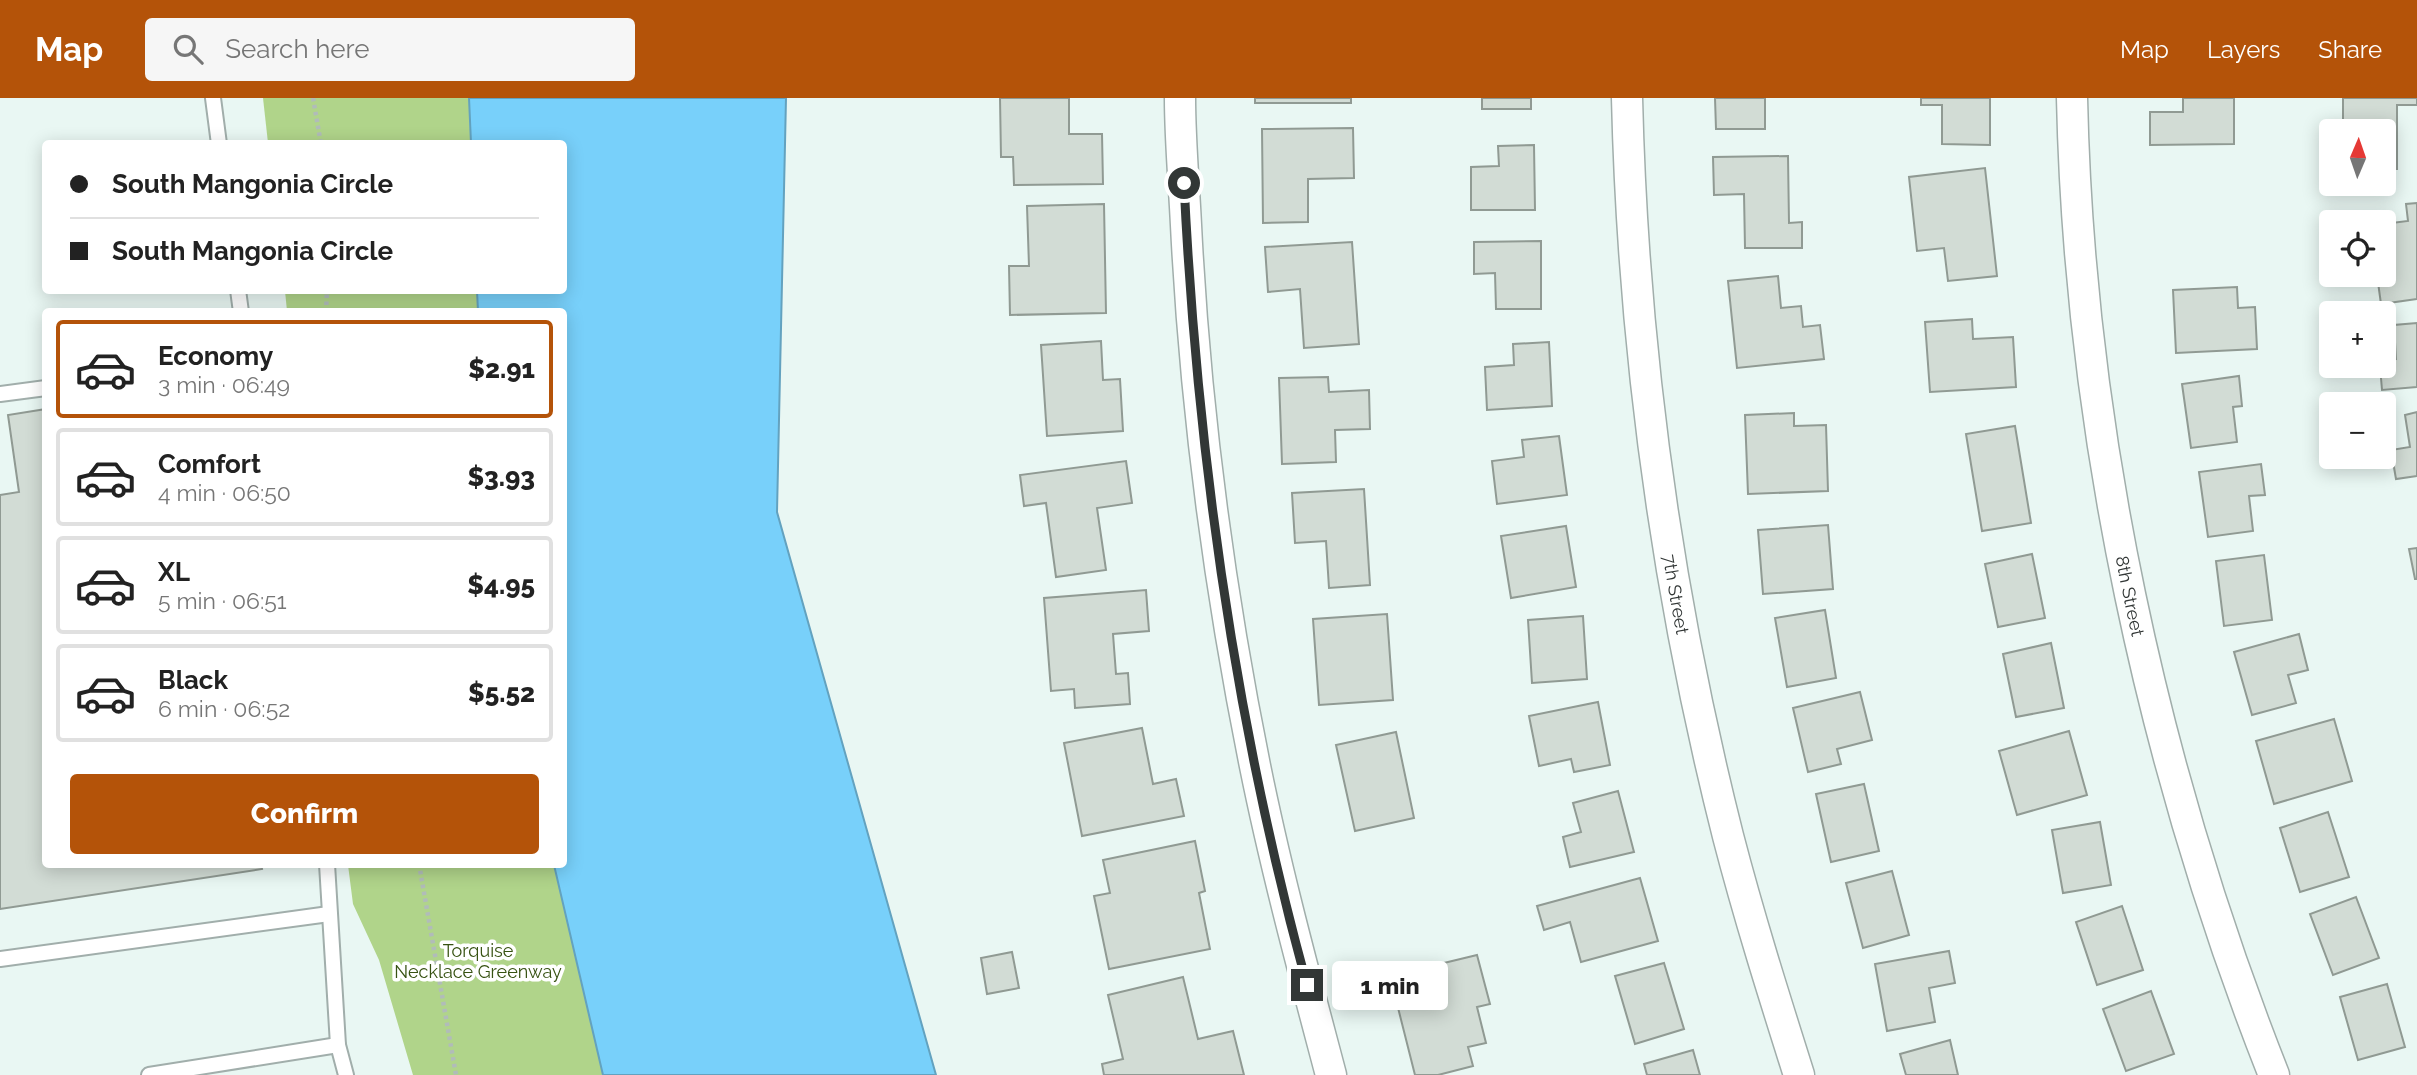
<!DOCTYPE html>
<html lang="en">
<head>
<meta charset="utf-8">
<style>
  body { margin:0; font-family:Raleway,sans-serif; background:#f6f6f6; color:#222; height:100vh; display:flex; flex-direction:column; font-size:26px; white-space:nowrap }
  * { box-sizing:border-box; margin:0 }
  p { font-size:23px; color:#767676 }
  .icon { flex:none; width:38px; height:38px; fill:none; stroke:currentColor; stroke-width:2; stroke-linecap:round; stroke-linejoin:round }
  .map { position:relative; flex:1; overflow:hidden }
  .sheet { position:absolute; left:42px; top:210px; width:525px; height:560px; display:flex; flex-direction:column; background:#fff; border-radius:7px; box-shadow:0 4px 18px #0003 }
  .sheet>* { flex:none }
  .top-card { position:absolute; left:42px; top:42px; width:525px; height:154px; border-radius:7px; box-shadow:0 4px 18px #0003; display:grid; align-content:center; height:154px; padding:0 28px; background:#fff }
  .needle { width:46px; rotate:2deg }
  .buttons { position:absolute; left:2319px; top:21px; display:grid; gap:14px }
  .buttons a { display:grid; place-items:center; width:77px; height:77px; border-radius:7px; background:#fff; box-shadow:0 4px 18px #0003; font-size:35px }
  .end { position:absolute; width:32px; height:32px; margin:-16px; border:9px solid #323736; background:#fff; box-shadow:0 0 0 4px #fff }
  .from { border-radius:50% }
  .bubble { position:absolute; height:49px; border-radius:7px; background:#fff; box-shadow:0 4px 18px #0003; font-size:23px; font-weight:800; line-height:49px; text-align:center }
  .top-card b { display:flex; align-items:center; gap:24px; height:66px; font-size:26px }
  .top-card b+b { border-top:2px solid #e0e0e0 }
  .top-card i { width:18px; height:18px; background:#222 }
  ul { padding:12px 0 0; list-style:none }
  li { display:flex; align-items:center; gap:21px; height:98px; margin:0 14px 10px; padding:0 14px; border:4px solid #e0e0e0; border-radius:7px }
  li div { flex:1 }
  li b { display:block; font-size:26px }
  li em { font-style:normal; font-weight:800 }
  li.on { border-color:#b45309 }
  li>.icon { width:63px; height:63px; stroke-width:1.5 }
  .button { display:flex; gap:14px; margin-top:auto; padding:14px 28px }
  .button a { flex:1; height:80px; border-radius:7px; background:#b45309; color:#fff; font-size:28px; font-weight:800; line-height:80px; text-align:center }
  header { display:flex; align-items:center; gap:42px; box-sizing:border-box; height:98px; padding:0 35px; background:#b45309; color:#fff }
  header strong { font-size:33px }
  nav { display:flex; gap:38px; margin-inline-start:auto; font-size:24px }
  .search { width:490px; height:63px; background:#f6f6f6; display:flex; align-items:center; gap:18px; box-sizing:border-box; padding:0 24px; border-radius:7px; color:#767676; font-size:26px }
  .map>svg:first-child { display:block }
  .green { fill:#b0d48a }
  .water { fill:#78d0fa; stroke:#63a2bf; stroke-width:2 }
  .building { fill:#d2dcd5; stroke:#909a93; stroke-width:2 }
  .lines { fill:none; stroke-linecap:round; stroke-linejoin:round }
  .service-casing { stroke:#a1aeab; stroke-width:18 }
  .minor-casing { stroke:#a1aeab; stroke-width:33 }
  .path { stroke:#b1bcb9; stroke-width:4.5; stroke-dasharray:3.5 3.5; stroke-linecap:butt }
  .service { stroke:#fff; stroke-width:14 }
  .minor { stroke:#fff; stroke-width:30 }
  .route { stroke:#323736; stroke-width:9 }
  .labels { text-anchor:middle; dominant-baseline:central; stroke-width:7; stroke-linejoin:round; paint-order:stroke }
  .street-label { font-size:18px; fill:#323736; stroke:#fff }
  .park-label { font-size:18px; fill:#375212; stroke:#fff }
</style>
</head>
<body>
<header>
<strong>Map</strong>
<div class="search"><svg class="icon" aria-label="search" viewBox="0 0 24 24"><circle cx="10" cy="10" r="6"/><path d="M15 15l6 6"/></svg>Search here</div>
<nav><a>Map</a><a>Layers</a><a>Share</a></nav>
</header>
<div class="map">
<svg width="2417" height="977" viewBox="0 0 2417 977">
  <rect width="100%" height="100%" fill="#e9f7f3"/>
  <g class="green">
    <polygon points="263,0 469,0 471,45 268,45"/>
    <polygon points="285,193 477,193 478,213 287,213"/>
    <polygon points="348,767 554,767 603,977 413,977 379,862 353,806"/>
  </g>
  <polygon class="water" points="469,0 786,0 777,414 936,977 603,977 554,767 564,766 564,214 478,213 477,193 564,192 564,46 471,45"/>
  <g class="building">
    <polygon points="1000,0 1069,0 1069,36 1102,36 1103,86 1014,87 1013,59 1001,59"/>
    <rect x="1255" y="0" width="96" height="5"/>
    <rect x="1482" y="0" width="49" height="11"/>
    <polygon points="1715,0 1765,0 1765,31 1716,31"/>
    <polygon points="1921,0 1990,0 1990,47 1942,46 1942,7 1921,7"/>
    <polygon points="2183,0 2234,0 2234,46 2150,47 2150,14 2183,14"/>
    <polygon points="2343,0 2417,0 2417,7 2397,7 2397,71 2384,71 2384,33 2343,33"/>
    <polygon points="1353,30 1354,80 1308,81 1308,124 1263,125 1262,31"/>
    <polygon points="1534,47 1535,112 1471,112 1471,69 1499,68 1498,48"/>
    <polygon points="1788,58 1789,125 1802,124 1802,150 1745,150 1744,96 1714,97 1713,59"/>
    <polygon points="1985,70 1997,178 1948,183 1944,150 1917,153 1909,79"/>
    <polygon points="2417,105 2417,201 2381,206 2377,177 2384,177 2384,126 2408,123 2406,106"/>
    <polygon points="1104,106 1106,215 1010,217 1009,168 1029,168 1027,108"/>
    <polygon points="1541,143 1541,211 1496,211 1495,175 1474,176 1474,144"/>
    <polygon points="1352,144 1359,246 1304,250 1300,191 1268,194 1265,149"/>
    <polygon points="1778,178 1781,210 1801,208 1803,229 1820,227 1824,261 1737,270 1728,183"/>
    <polygon points="2237,189 2238,210 2255,209 2257,251 2176,255 2173,192"/>
    <polygon points="1972,221 1973,241 2013,239 2016,289 1930,294 1925,224"/>
    <polygon points="2417,225 2417,289 2382,292 2380,268 2384,268 2384,262 2396,261 2394,227"/>
    <polygon points="1101,243 1103,282 1120,281 1123,333 1047,338 1041,247"/>
    <polygon points="1549,244 1552,308 1487,312 1485,269 1514,267 1513,246"/>
    <polygon points="2239,278 2242,308 2233,309 2237,344 2191,350 2182,286"/>
    <polygon points="1328,279 1329,294 1369,292 1370,331 1335,332 1336,364 1282,366 1279,280"/>
    <polygon points="46,311 46,766 261,766 262,771 0,811 0,397 19,394 8,317"/>
    <polygon points="2417,314 2417,378 2396,381 2391,352 2410,349 2405,317"/>
    <polygon points="1794,315 1794,328 1826,327 1828,393 1748,396 1745,317"/>
    <polygon points="2015,328 2031,425 1982,433 1966,336"/>
    <polygon points="1559,338 1567,397 1497,406 1492,363 1524,359 1522,342"/>
    <polygon points="1126,363 1132,405 1097,410 1106,472 1056,479 1046,405 1024,408 1020,377"/>
    <polygon points="2261,366 2265,397 2249,398 2253,433 2208,439 2199,374"/>
    <polygon points="1364,391 1370,487 1329,490 1326,443 1295,445 1292,395"/>
    <polygon points="1828,427 1833,491 1763,496 1758,432"/>
    <polygon points="1566,428 1576,489 1511,500 1501,438"/>
    <polygon points="2417,450 2417,481 2415,481 2409,451"/>
    <polygon points="2032,456 2045,520 1998,529 1985,466"/>
    <polygon points="2264,457 2272,522 2224,528 2216,463"/>
    <polygon points="1146,492 1149,533 1113,536 1116,576 1128,575 1130,606 1075,610 1074,591 1051,593 1044,500"/>
    <polygon points="1825,512 1836,580 1787,589 1775,520"/>
    <polygon points="1387,516 1393,602 1319,607 1313,521"/>
    <polygon points="1583,518 1587,581 1532,585 1528,522"/>
    <polygon points="2299,536 2308,572 2288,577 2296,605 2252,617 2234,554"/>
    <polygon points="2051,545 2064,610 2016,619 2003,556"/>
    <polygon points="1860,594 1872,642 1837,651 1841,666 1808,674 1793,610"/>
    <polygon points="1598,604 1610,667 1574,674 1571,661 1539,668 1529,618"/>
    <polygon points="2334,621 2352,683 2274,706 2256,643"/>
    <polygon points="1142,630 1153,686 1176,681 1184,718 1082,738 1064,645"/>
    <polygon points="2069,633 2087,697 2017,717 1999,653"/>
    <polygon points="1396,634 1414,720 1355,733 1336,647"/>
    <polygon points="1864,686 1879,753 1831,764 1816,696"/>
    <polygon points="1618,693 1634,754 1570,769 1563,739 1581,734 1573,705"/>
    <polygon points="2328,714 2349,779 2300,794 2280,730"/>
    <polygon points="2100,724 2111,787 2063,795 2052,732"/>
    <polygon points="1195,743 1205,793 1199,795 1210,851 1109,871 1094,798 1110,795 1103,762"/>
    <polygon points="1892,773 1909,837 1863,850 1846,785"/>
    <polygon points="1640,780 1658,843 1581,864 1570,824 1544,832 1537,808"/>
    <polygon points="2356,799 2379,860 2333,877 2310,816"/>
    <polygon points="2122,808 2143,872 2097,887 2076,824"/>
    <polygon points="1949,853 1955,885 1929,890 1935,924 1887,933 1875,866"/>
    <polygon points="1012,854 1019,890 987,896 981,860"/>
    <polygon points="1477,857 1490,906 1477,909 1486,945 1468,949 1473,968 1438,977 1415,977 1390,878"/>
    <polygon points="1664,865 1684,931 1635,946 1615,878"/>
    <polygon points="1183,879 1198,941 1233,933 1244,977 1104,977 1102,966 1123,961 1108,897"/>
    <polygon points="2387,886 2405,949 2358,962 2340,899"/>
    <polygon points="2151,893 2174,956 2126,973 2103,911"/>
    <polygon points="1950,942 1958,977 1906,977 1900,956"/>
    <polygon points="1693,952 1700,977 1647,977 1644,966"/>
  </g>
  <g class="lines">
    <defs>
      <g id="service">
        <polyline points="213,0 219,46"/>
        <polyline points="238,192 241,214"/>
        <polyline points="0,296 46,290"/>
        <polyline points="327,766 338,947 346,977"/>
        <polyline points="0,861 329,816"/>
        <polyline points="149,977 338,947"/>
      </g>
      <g id="minor">
        <path d="M 1180,0 C 1180,42 1184,85 1186,127 C 1195,309 1219,490 1255,668 C 1276,772 1304,875 1331,977"/>
        <path id="s1" d="M 1627,0 C 1633,249 1667,497 1728,738 C 1749,819 1774,898 1799,977"/>
        <path id="s2" d="M 2072,0 C 2079,329 2153,672 2274,977"/>
      </g>
    </defs>
    <use href="#service" class="service-casing"/>
    <use href="#minor" class="minor-casing"/>
    <g class="path">
      <polyline points="313,0 321,46"/>
      <polyline points="326,214 327,192"/>
      <polyline points="419,766 456,977"/>
    </g>
    <use href="#service" class="service"/>
    <use href="#minor" class="minor"/>
  </g>
  <g class="lines">
    <path class="route" d="M 1184,85 C 1197,356 1235,625 1307,887"/>
  </g>
  <g class="labels">
    <g class="street-label">
      <text stroke="none"><textPath href="#s1" startOffset="499">7th Street</textPath></text>
      <text stroke="none"><textPath href="#s2" startOffset="502">8th Street</textPath></text>
    </g>
    <g class="park-label">
      <text x="478" y="852">Torquise<tspan x="478" dy="21">Necklace Greenway</tspan></text>
    </g>
  </g>
</svg>
<div class="buttons">
<a><svg class="needle" viewBox="-14 -14 28 28"><path d="M0-13l5 13h-10z" fill="#e53935"/><path d="M0 13l5-13h-10z" fill="#767676"/></svg></a>
<a><svg class="icon" aria-label="locate" viewBox="0 0 24 24"><circle cx="12" cy="12" r="6"/><path d="M12 2v4M12 18v4M2 12h4M18 12h4"/></svg></a>
<a>+</a>
<a>−</a>
</div>
<i class="end from" style="left:1184px;top:85px"></i>
<i class="end" style="left:1307px;top:887px"></i>
<div class="bubble" style="left:1332px;top:863px;width:116px">1 min</div>
<div class="top-card">
<b><i class="from"></i>South Mangonia Circle</b>
<b><i></i>South Mangonia Circle</b>
</div>
<section class="sheet">
<ul>
<li class="on"><svg class="icon" aria-label="car" viewBox="0 0 24 24"><path d="M5 17H2v-5l4-1 3-4h7l3 4 3 1v5h-3M9 17h6M6 11h13"/><circle cx="7" cy="17" r="2"/><circle cx="17" cy="17" r="2"/></svg><div><b>Economy</b><p>3 min · 06:49</p></div><em>$2.91</em></li>
<li><svg class="icon" aria-label="car" viewBox="0 0 24 24"><path d="M5 17H2v-5l4-1 3-4h7l3 4 3 1v5h-3M9 17h6M6 11h13"/><circle cx="7" cy="17" r="2"/><circle cx="17" cy="17" r="2"/></svg><div><b>Comfort</b><p>4 min · 06:50</p></div><em>$3.93</em></li>
<li><svg class="icon" aria-label="car" viewBox="0 0 24 24"><path d="M5 17H2v-5l4-1 3-4h7l3 4 3 1v5h-3M9 17h6M6 11h13"/><circle cx="7" cy="17" r="2"/><circle cx="17" cy="17" r="2"/></svg><div><b>XL</b><p>5 min · 06:51</p></div><em>$4.95</em></li>
<li><svg class="icon" aria-label="car" viewBox="0 0 24 24"><path d="M5 17H2v-5l4-1 3-4h7l3 4 3 1v5h-3M9 17h6M6 11h13"/><circle cx="7" cy="17" r="2"/><circle cx="17" cy="17" r="2"/></svg><div><b>Black</b><p>6 min · 06:52</p></div><em>$5.52</em></li>
</ul>
<div class="button"><a>Confirm</a></div>
</section>
</div>
</body>
</html>
